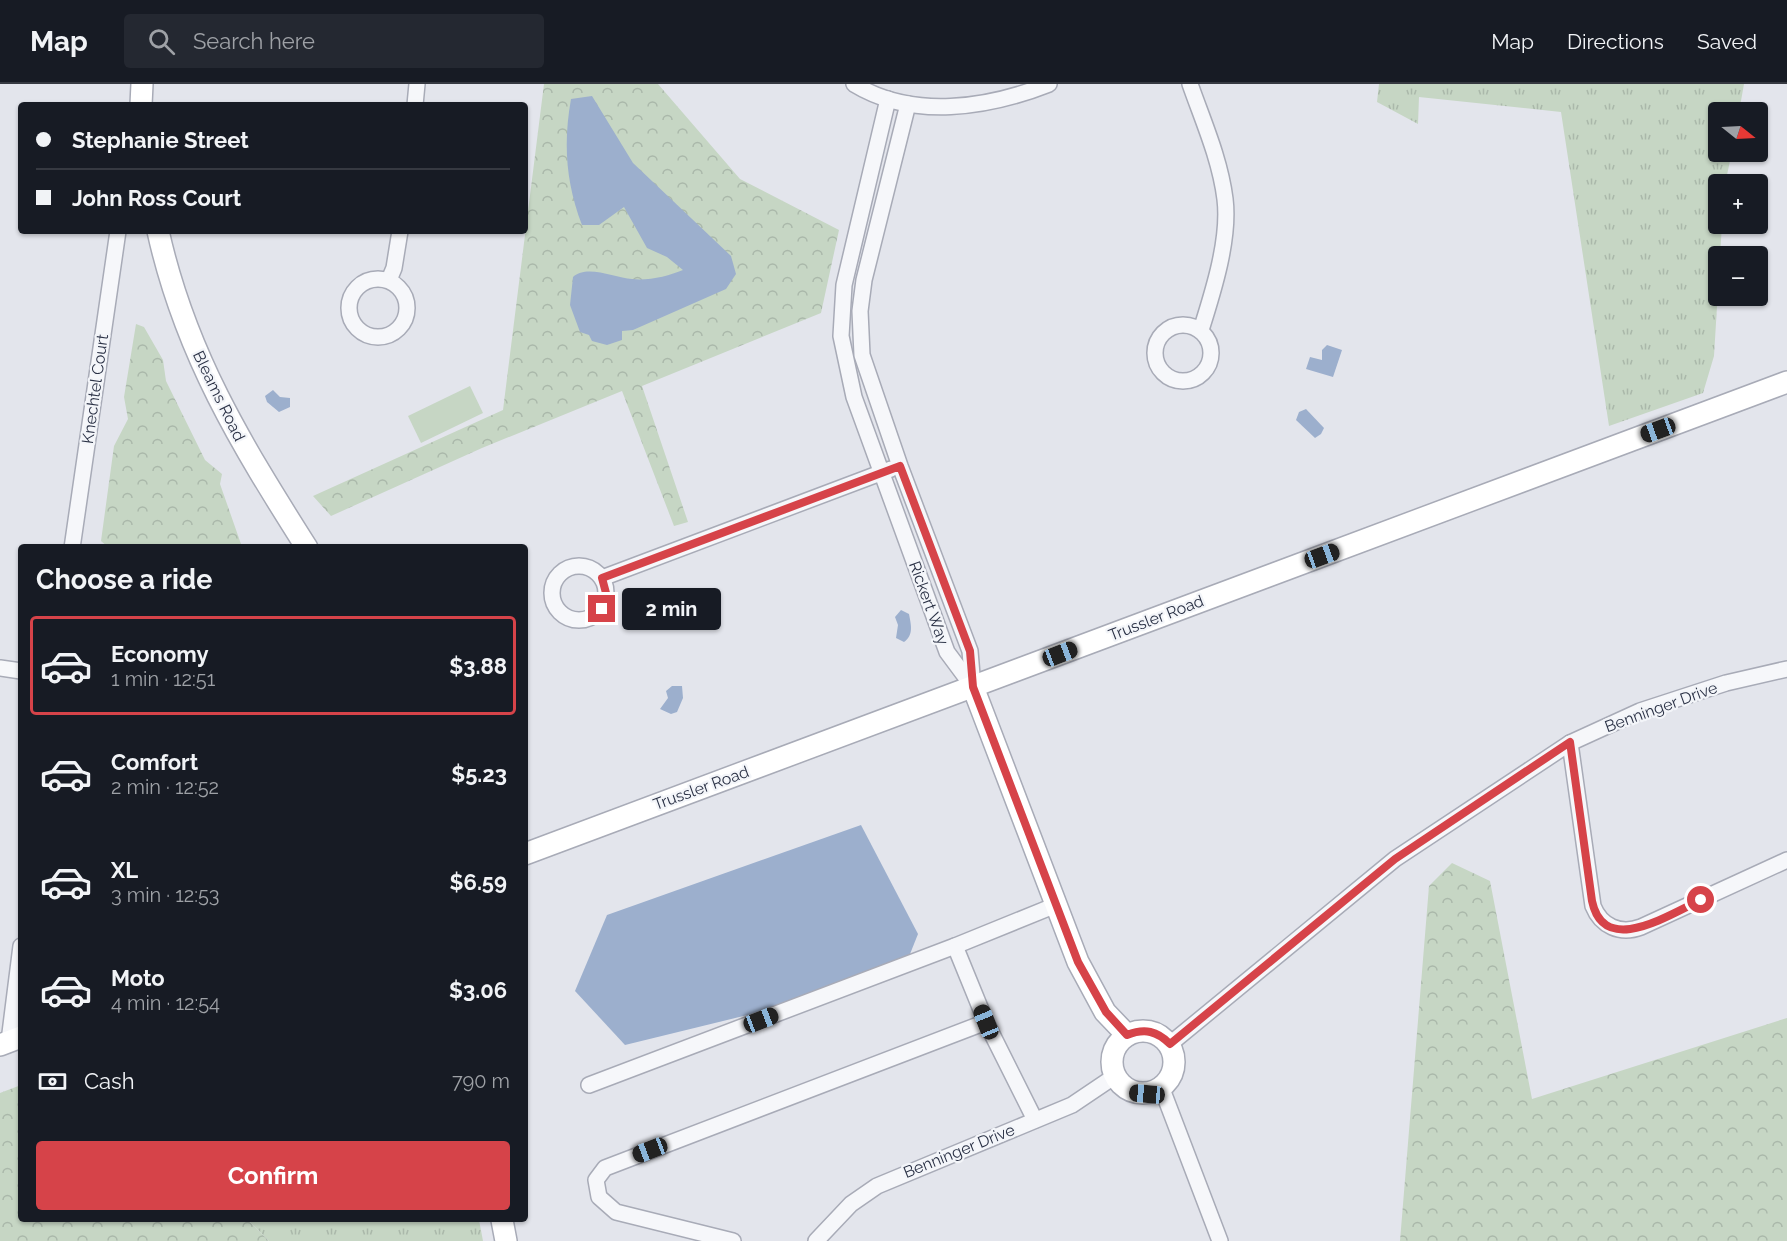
<!DOCTYPE html>
<html lang="en">
<head>
<meta charset="utf-8">
<style>
  body { margin:0; font-family:Raleway,sans-serif; background:#242831; color:#f1f3f6; height:100vh; display:flex; flex-direction:column; font-size:22px; white-space:nowrap }
  * { box-sizing:border-box; margin:0 }
  p { font-size:20px; color:#9ea1a6 }
  .icon { flex:none; width:33px; height:33px; fill:none; stroke:currentColor; stroke-width:2; stroke-linecap:round; stroke-linejoin:round }
  .map { position:relative; flex:1; overflow:hidden }
  .side { position:absolute; left:18px; top:460px; width:510px; height:678px; display:flex; flex-direction:column; background:#171b24; border-radius:6px; box-shadow:0 2px 4px #0004 }
  .side>* { flex:none }
  .banner { position:absolute; left:18px; top:18px; width:510px; height:132px; border-radius:6px; box-shadow:0 2px 4px #0004; display:grid; align-content:center; height:132px; padding:0 18px; background:#171b24 }
  .needle { width:39px; rotate:108deg }
  .controls { position:absolute; left:1708px; top:18px; display:grid; gap:12px }
  .controls a { display:grid; place-items:center; width:60px; height:60px; border-radius:6px; background:#171b24; box-shadow:0 2px 4px #0004; font-size:30px }
  .end { position:absolute; width:27px; height:27px; margin:-14px; border:8px solid #d64349; background:#fff; box-shadow:0 0 0 3px #fff }
  .from { border-radius:50% }
  .bubble { position:absolute; height:42px; border-radius:6px; background:#171b24; box-shadow:0 2px 4px #0004; font-size:20px; font-weight:700; line-height:42px; text-align:center }
  .car { position:absolute; width:18px; height:36px; margin:-18px -9px; border-radius:8px; box-shadow:0 0 4px 2px #0007; background:linear-gradient(#222 24%,#8ab4d8 0 40%,#222 0 76%,#8ab4d8 0 86%,#222 0) }
  .banner b { display:flex; align-items:center; gap:21px; height:57px; font-size:22px }
  .banner b+b { border-top:2px solid #363941 }
  .banner i { width:15px; height:15px; background:#f1f3f6 }
  ul { padding:0; list-style:none }
  li { display:flex; align-items:center; gap:18px; height:99px; margin:0 12px 9px; padding:0 6px; border:3px solid transparent; border-radius:6px }
  li div { flex:1 }
  li b { display:block; font-size:22px }
  li em { font-style:normal; font-weight:700 }
  li.active { border-color:#d64349 }
  li>.icon { width:54px; height:54px; stroke-width:1.5 }
  h2 { padding:0 18px; font-size:27px; line-height:72px }
  .pay { display:flex; align-items:center; gap:15px; height:66px; padding:0 18px; font-size:22px }
  .pay p { margin-inline-start:auto }
  .cta { display:flex; gap:12px; margin-top:auto; padding:12px 18px }
  .cta a { flex:1; height:69px; border-radius:6px; background:#d64349; color:#fff; font-size:24px; font-weight:700; line-height:69px; text-align:center }
  header { display:flex; align-items:center; gap:36px; box-sizing:border-box; height:84px; padding:0 30px; background:#171b24; border-bottom:2px solid #363941 }
  header strong { font-size:28px }
  nav { display:flex; gap:33px; margin-inline-start:auto; font-size:21px }
  .search { width:420px; height:54px; background:#242831; display:flex; align-items:center; gap:15px; box-sizing:border-box; padding:0 21px; border-radius:6px; color:#9ea1a6; font-size:22px }
  .map>svg:first-child { display:block }
  .grass { fill:url(#grass-tufts) }
  .forest { fill:url(#forest-crowns) }
  .pitch { fill:#c6d6c4 }
  .water { fill:#9cafcd }
  .lines { fill:none; stroke-linecap:round; stroke-linejoin:round }
  .street-casing { stroke:#a8abb7; stroke-width:18 }
  .secondary-casing { stroke:#a8abb7; stroke-width:24 }
  .street { stroke:#f6f7fa; stroke-width:15 }
  .secondary { stroke:#fff; stroke-width:21 }
  .route { stroke:#d64349; stroke-width:8 }
  .labels { text-anchor:middle; dominant-baseline:central; stroke-width:4.5; stroke-linejoin:round; paint-order:stroke }
  .street-label { font-size:16px; fill:#2a3145; stroke:#f3f5f9 }
</style>
</head>
<body>
<header>
<strong>Map</strong>
<div class="search"><svg class="icon" aria-label="search" viewBox="0 0 24 24"><circle cx="10" cy="10" r="6"/><path d="M15 15l6 6"/></svg>Search here</div>
<nav><a>Map</a><a>Directions</a><a>Saved</a></nav>
</header>
<div class="map">
<svg width="1787" height="1157" viewBox="0 0 1787 1157">
  <defs>
    <pattern id="grass-tufts" width="24" height="20" patternUnits="userSpaceOnUse" patternTransform="scale(1.5)"><rect width="24" height="20" fill="#c6d6c4"/><path d="M3 7l-1-3M5 7V3M7 7l1-3M15 17l-1-3M17 17v-4M19 17l1-3" fill="none" stroke="#aab8aa"/></pattern>
    <pattern id="forest-crowns" width="20" height="18" patternUnits="userSpaceOnUse" patternTransform="scale(1.5)"><rect width="20" height="18" fill="#c6d6c4"/><path d="M2 6a3 3 0 1 1 6 0M12 15a3 3 0 1 1 6 0" fill="none" stroke="#aab8aa"/></pattern>
  </defs>
  <rect width="100%" height="100%" fill="#e3e5ec"/>
  <g class="grass">
    <polygon points="1379,0 1744,0 1739,28 1719,28 1719,68 1732,68 1725,100 1719,100 1719,140 1722,140 1714,272 1703,309 1609,342 1561,28 1419,13 1418,40 1377,18"/>
    <polygon points="248,1136 479,1136 483,1157 269,1157"/>
  </g>
  <g class="forest">
    <polygon points="544,0 658,0 740,95 839,146 821,229 642,302 688,438 674,442 622,307 482,364 331,432 313,412 503,326"/>
    <polygon points="136,240 144,243 163,276 166,297 205,376 222,390 220,400 241,460 250,463 109,464 101,457 114,362 128,335 124,313"/>
    <polygon points="1452,779 1490,797 1532,1015 1787,934 1787,1157 1400,1157 1429,802"/>
    <polygon points="21,1001 21,1136 248,1136 269,1157 0,1157 0,1009"/>
  </g>
  <polygon class="pitch" points="470,302 483,329 421,359 408,332"/>
  <g class="water">
    <path d="M 592,12 L 633,79 L 731,172 L 736,190 L 726,205 L 633,246 L 622,247 L 622,256 L 607,261 L 592,257 L 589,251 L 580,248 L 570,221 L 573,193 C 587,180 615,194 632,195 C 648,197 669,192 683,186 L 667,173 L 647,164 L 624,123 L 599,141 L 582,141 C 566,99 563,60 571,15 Z"/>
    <polygon points="1327,261 1342,266 1333,293 1306,285 1310,273 1322,276 1322,266"/>
    <polygon points="273,306 280,313 290,314 290,323 279,328 267,318 265,312"/>
    <polygon points="1306,325 1324,344 1321,350 1315,354 1296,336 1299,328"/>
    <path d="M 901,526 L 909,530 C 911,541 914,551 904,558 L 896,554 L 898,541 L 895,533 Z"/>
    <polygon points="672,602 682,602 683,614 677,628 671,630 660,625 668,614 666,607"/>
    <polygon points="861,741 918,850 910,870 821,913 625,961 575,907 607,831"/>
  </g>
  <g class="lines">
    <defs>
      <g id="street">
        <path d="M 854,0 C 913,36 988,24 1049,0"/>
        <path d="M 1190,0 C 1203,37 1220,75 1225,115 C 1230,155 1213,208 1201,246"/>
        <polyline points="888,15 844,201 841,252 854,313 947,568 973,603"/>
        <polyline points="908,20 864,196 860,227 862,271 900,382 970,567 973,603"/>
        <polyline points="415,21 417,0"/>
        <circle cx="378" cy="224" r="29"/>
        <polyline points="389,196 394,184 400,147"/>
        <circle cx="1183" cy="269" r="28"/>
        <polyline points="72,464 118,147"/>
        <circle cx="579" cy="509" r="27"/>
        <polyline points="602,494 891,385"/>
        <polyline points="0,584 21,587"/>
        <path d="M 1570,659 L 1593,822 C 1601,842 1620,851 1641,843 L 1787,776"/>
        <polyline points="986,938 955,862 1056,821"/>
        <polyline points="9,957 21,862"/>
        <polyline points="1170,960 1395,775 1570,659 1640,627 1726,599 1787,585"/>
        <polyline points="589,1001 955,862"/>
        <polyline points="1162,1005 1220,1157"/>
        <polyline points="733,1157 616,1128 599,1113 596,1096 605,1084 986,938 1035,1036"/>
        <polyline points="816,1157 851,1120 877,1102 1072,1021 1115,992"/>
      </g>
      <g id="secondary">
        <polyline points="141,21 142,0"/>
        <path d="M 158,147 C 185,269 241,360 307,464"/>
        <polyline points="973,603 1078,878 1105,928 1127,951"/>
        <polyline points="525,770 1787,298"/>
        <circle cx="1143" cy="978" r="31"/>
        <polyline points="0,961 21,953"/>
        <polyline points="502,1136 506,1157"/>
      </g>
    </defs>
    <use href="#street" class="street-casing"/>
    <use href="#secondary" class="secondary-casing"/>
    <use href="#street" class="street"/>
    <use href="#secondary" class="secondary"/>
  </g>
  <g class="lines">
    <path class="route" d="M 602,525 L 606,509 L 602,494 L 900,382 L 970,567 L 973,603 L 1078,878 L 1106,928 L 1127,951 C 1145,944 1157,947 1170,960 L 1395,775 L 1570,658 L 1592,817 C 1604,874 1670,830 1701,816"/>
  </g>
  <g class="labels">
    <g class="street-label">
      <text transform="translate(95 305) rotate(-82)">Knechtel Court</text>
      <text transform="translate(219 312) rotate(64)">Bleams Road</text>
      <text transform="translate(929 519) rotate(70)">Rickert Way</text>
      <text transform="translate(1156 534) rotate(-21)">Trussler Road</text>
      <text transform="translate(1661 623) rotate(-20)">Benninger Drive</text>
      <text transform="translate(701 704) rotate(-20)">Trussler Road</text>
      <text transform="translate(959 1067) rotate(-22)">Benninger Drive</text>
    </g>
  </g>
</svg>
<div class="controls">
<a><svg class="needle" viewBox="-14 -14 28 28"><path d="M0-13l5 13h-10z" fill="#e53935"/><path d="M0 13l5-13h-10z" fill="#9ea1a6"/></svg></a>
<a>+</a>
<a>−</a>
</div>
<i class="end from" style="left:1701px;top:816px"></i>
<i class="end" style="left:602px;top:525px"></i>
<div class="bubble" style="left:622px;top:504px;width:99px">2 min</div>
<i class="car" style="left:1658px;top:346px;rotate:250deg"></i>
<i class="car" style="left:1322px;top:472px;rotate:70deg"></i>
<i class="car" style="left:1060px;top:570px;rotate:69deg"></i>
<i class="car" style="left:761px;top:936px;rotate:69deg"></i>
<i class="car" style="left:986px;top:938px;rotate:338deg"></i>
<i class="car" style="left:1147px;top:1010px;rotate:275deg"></i>
<i class="car" style="left:650px;top:1066px;rotate:249deg"></i>
<div class="banner">
<b><i class="from"></i>Stephanie Street</b>
<b><i></i>John Ross Court</b>
</div>
<section class="side">
<h2>Choose a ride</h2>
<ul>
<li class="active"><svg class="icon" aria-label="car" viewBox="0 0 24 24"><path d="M5 17H2v-5l4-1 3-4h7l3 4 3 1v5h-3M9 17h6M6 11h13"/><circle cx="7" cy="17" r="2"/><circle cx="17" cy="17" r="2"/></svg><div><b>Economy</b><p>1 min · 12:51</p></div><em>$3.88</em></li>
<li><svg class="icon" aria-label="car" viewBox="0 0 24 24"><path d="M5 17H2v-5l4-1 3-4h7l3 4 3 1v5h-3M9 17h6M6 11h13"/><circle cx="7" cy="17" r="2"/><circle cx="17" cy="17" r="2"/></svg><div><b>Comfort</b><p>2 min · 12:52</p></div><em>$5.23</em></li>
<li><svg class="icon" aria-label="car" viewBox="0 0 24 24"><path d="M5 17H2v-5l4-1 3-4h7l3 4 3 1v5h-3M9 17h6M6 11h13"/><circle cx="7" cy="17" r="2"/><circle cx="17" cy="17" r="2"/></svg><div><b>XL</b><p>3 min · 12:53</p></div><em>$6.59</em></li>
<li><svg class="icon" aria-label="car" viewBox="0 0 24 24"><path d="M5 17H2v-5l4-1 3-4h7l3 4 3 1v5h-3M9 17h6M6 11h13"/><circle cx="7" cy="17" r="2"/><circle cx="17" cy="17" r="2"/></svg><div><b>Moto</b><p>4 min · 12:54</p></div><em>$3.06</em></li>
</ul>
<div class="pay"><svg class="icon" aria-label="cash" viewBox="0 0 24 24"><path d="M3 7h18v10H3z"/><circle cx="12" cy="12" r="2"/></svg>Cash<p>790 m</p></div>
<div class="cta"><a>Confirm</a></div>
</section>
</div>
</body>
</html>
